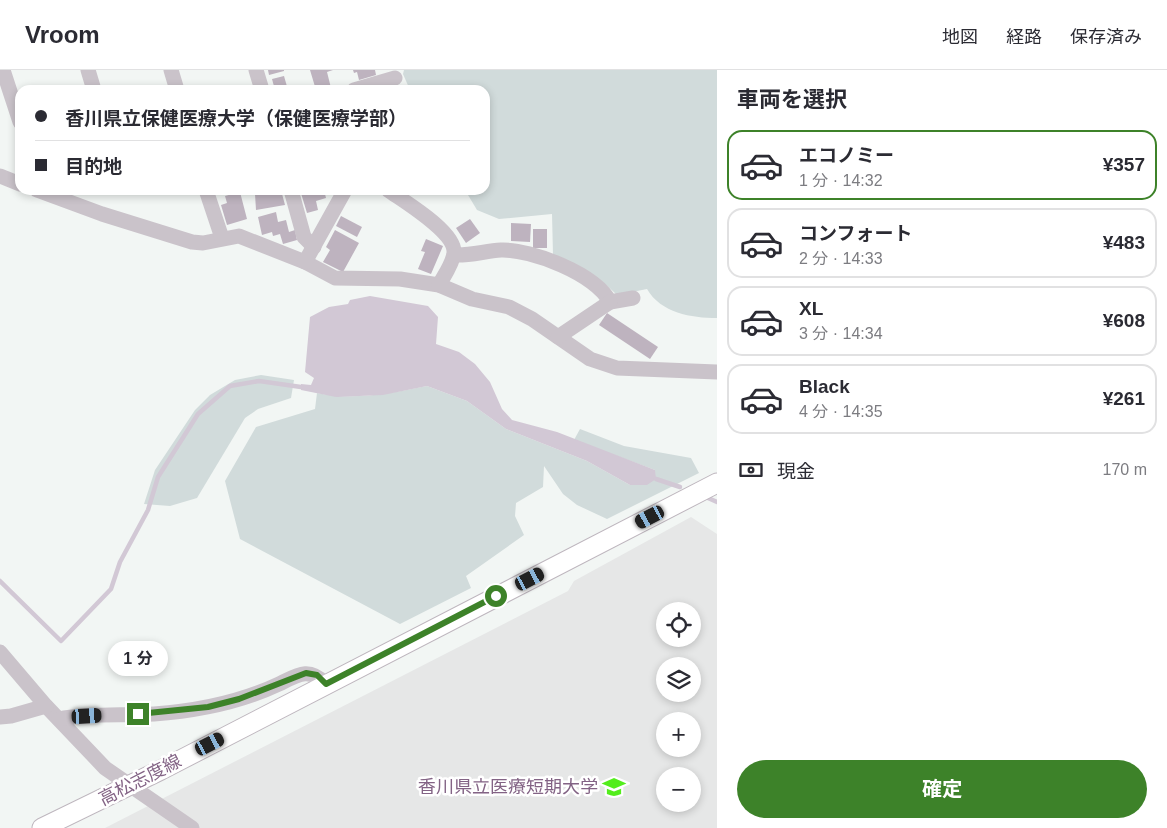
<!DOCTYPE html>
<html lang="ja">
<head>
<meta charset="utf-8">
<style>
  body { margin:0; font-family:Helvetica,"Noto Sans JP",sans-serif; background:#f2f2f3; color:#2b2b33; height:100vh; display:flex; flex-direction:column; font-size:19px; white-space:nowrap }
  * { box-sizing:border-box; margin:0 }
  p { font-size:16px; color:#7c7c81 }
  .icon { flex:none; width:28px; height:28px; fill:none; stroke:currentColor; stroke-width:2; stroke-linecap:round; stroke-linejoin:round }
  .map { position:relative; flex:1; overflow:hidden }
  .details { display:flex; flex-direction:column; background:#fff; width:450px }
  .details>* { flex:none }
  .banner { position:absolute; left:15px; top:15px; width:475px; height:110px; border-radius:15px; box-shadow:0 2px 8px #0003; display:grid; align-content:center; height:110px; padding:0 20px; background:#fff }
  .tools { position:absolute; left:656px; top:532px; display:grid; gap:10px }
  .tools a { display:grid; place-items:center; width:45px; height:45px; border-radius:50%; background:#fff; box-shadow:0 2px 8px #0003; font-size:25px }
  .end { position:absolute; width:22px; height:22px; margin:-11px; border:6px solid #3d8229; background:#fff; box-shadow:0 0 0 2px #fff }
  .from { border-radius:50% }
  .bubble { position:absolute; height:35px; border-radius:18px; background:#fff; box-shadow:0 2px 8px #0003; font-size:16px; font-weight:700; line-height:35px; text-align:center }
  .car { position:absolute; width:15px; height:30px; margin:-15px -8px; border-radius:6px; box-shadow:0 0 4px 1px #0007; background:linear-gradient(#222 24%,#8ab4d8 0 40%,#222 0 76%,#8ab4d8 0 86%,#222 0) }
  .banner b { display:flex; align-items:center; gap:18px; height:48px; font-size:19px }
  .banner b+b { border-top:1px solid #e1e1e2 }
  .banner i { width:12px; height:12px; background:#2b2b33 }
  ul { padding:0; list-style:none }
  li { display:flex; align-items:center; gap:15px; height:70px; margin:0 10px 8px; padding:0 10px; border:2px solid #e1e1e2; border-radius:15px }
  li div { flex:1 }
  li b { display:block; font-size:19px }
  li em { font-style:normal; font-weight:700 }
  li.current { border-color:#3d8229 }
  li>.icon { width:45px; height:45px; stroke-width:1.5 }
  h2 { padding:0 20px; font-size:22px; line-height:60px }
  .pay { display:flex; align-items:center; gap:12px; height:55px; padding:0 20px; font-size:19px }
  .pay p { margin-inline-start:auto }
  .cta { display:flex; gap:10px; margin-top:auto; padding:10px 20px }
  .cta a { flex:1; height:58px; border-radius:30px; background:#3d8229; color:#fff; font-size:20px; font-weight:700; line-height:58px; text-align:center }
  header { display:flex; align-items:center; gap:30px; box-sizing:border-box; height:70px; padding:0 25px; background:#fff; border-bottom:1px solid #e1e1e2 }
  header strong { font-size:24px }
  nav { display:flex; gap:28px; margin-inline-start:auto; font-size:18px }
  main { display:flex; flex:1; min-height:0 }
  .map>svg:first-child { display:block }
  .built { fill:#e6e7e7; fill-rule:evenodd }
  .green { fill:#d1dbdb }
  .water { fill:#d2c8d5 }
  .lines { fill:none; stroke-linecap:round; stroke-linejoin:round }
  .stream { stroke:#d2c8d5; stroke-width:4.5 }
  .building { fill:#beb3bf }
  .major-casing { stroke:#beb6be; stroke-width:21 }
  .minor { stroke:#cac3ca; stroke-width:15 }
  .major { stroke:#fff; stroke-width:19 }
  .route { stroke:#3d8229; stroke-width:6 }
  .labels { text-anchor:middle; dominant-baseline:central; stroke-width:5; stroke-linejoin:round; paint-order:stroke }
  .street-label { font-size:18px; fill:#836385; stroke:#fff }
  .poi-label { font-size:18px; fill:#836385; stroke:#fff; text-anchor:end }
</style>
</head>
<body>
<header>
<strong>Vroom</strong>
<nav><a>地図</a><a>経路</a><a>保存済み</a></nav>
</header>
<main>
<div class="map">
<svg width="717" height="758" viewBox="0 0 717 758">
  <rect width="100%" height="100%" fill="#f2f6f4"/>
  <path class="built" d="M 691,447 L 717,464 L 717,758 L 105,758 L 568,521 L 574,511 ZM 665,541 L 692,541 L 692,569 L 665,569 ZM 665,596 L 692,596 L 692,624 L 665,624 ZM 665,651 L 692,651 L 692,679 L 665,679 ZM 665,706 L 692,706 L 692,734 L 665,734 Z"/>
  <g class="green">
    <path d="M 404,0 L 717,0 L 717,248 C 691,248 661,243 647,219 L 617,225 C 596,204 580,196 553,185 L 552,144 L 499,149 L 477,140 L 465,120 L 485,120 L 485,20 L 410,20 L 403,4 Z"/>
    <polygon points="261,305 294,310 291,328 258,339 245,348 197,428 170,436 144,434 155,400 195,340 210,325 235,310"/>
    <path d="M 427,316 L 467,331 L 506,359 L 587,391 L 630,415 L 655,400 L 574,370 L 580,359 L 624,376 L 691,388 L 699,403 L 607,449 L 577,435 L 563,424 L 544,396 L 543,417 L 516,433 L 515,446 L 524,465 L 466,506 L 471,518 L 400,554 L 240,469 L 225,411 L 256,357 L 315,339 L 317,323 C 354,331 391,323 427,316 Z"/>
  </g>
  <polygon class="water" points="370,226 428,236 438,247 436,274 459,282 475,294 490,312 502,339 512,350 557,362 655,400 656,409 647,415 630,415 587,391 506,359 467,331 427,316 383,325 336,327 301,320 301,314 311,315 314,308 305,302 310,247 329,237 348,234 350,230"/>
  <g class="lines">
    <g class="stream">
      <polyline points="656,409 680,417"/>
      <polyline points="708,428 717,432"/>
      <polyline points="0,511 61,571 111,519 120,492 148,440 158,407 198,344 230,316 259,311 301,317"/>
    </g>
  </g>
  <g class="building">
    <polygon points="268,0 284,0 284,1 269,5"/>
    <polygon points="310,0 333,0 327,2 331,18 316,20"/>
    <polygon points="353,0 375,0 376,5 359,10 357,2 354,3"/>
    <polygon points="284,6 288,20 275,20 272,9"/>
    <polygon points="251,120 281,120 285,135 256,140 255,124 252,125"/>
    <polygon points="300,120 324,120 326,128 316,131 318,140 307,143"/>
    <polygon points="240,122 247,149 227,155 221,135 227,133 225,126"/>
    <polygon points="276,142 278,152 286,150 289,162 295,160 297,170 283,174 280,164 273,166 272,162 262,165 258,147"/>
    <polygon points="341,146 362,157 357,167 336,156"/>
    <polygon points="470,149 480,163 466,173 456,158"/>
    <polygon points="511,153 531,154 530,172 511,171"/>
    <rect x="533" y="159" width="14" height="19"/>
    <polygon points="335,160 359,173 343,202 323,192 330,180 326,177"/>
    <polygon points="426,169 443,176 431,204 418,199 425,182 421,181"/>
    <polygon points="607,243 658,277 650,289 599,255"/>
  </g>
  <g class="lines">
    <defs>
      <polyline id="major" points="42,758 161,700 717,413"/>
    </defs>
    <use href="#major" class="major-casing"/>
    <g class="minor">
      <polyline points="3,0 20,52"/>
      <polyline points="88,0 94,20"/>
      <polyline points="171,0 177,20"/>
      <polyline points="256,0 262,20"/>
      <polyline points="354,20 395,8"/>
      <polyline points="0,106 20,114"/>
      <polyline points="37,120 102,144 192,172 203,173 239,166 305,192 335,208 400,209 439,215 472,229 509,237 532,249 590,289 617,298 717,302"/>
      <polyline points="206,120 222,168"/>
      <polyline points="291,120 304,167 314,177"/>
      <path d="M 388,120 C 405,132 456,162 454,183 C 453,193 444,206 439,215"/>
      <path d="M 454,185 C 470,186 485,181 501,180 C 531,179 596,204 610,232 L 633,228"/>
      <polyline points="305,192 345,120"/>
      <polyline points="558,267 610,232"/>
      <polyline points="0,582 46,636 105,698 192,758"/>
      <polyline points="0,647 11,646 46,636"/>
      <path d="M 59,649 C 90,643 123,646 154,644 C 196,641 241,632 279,614 C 299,604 309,597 326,614"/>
    </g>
    <use href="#major" class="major"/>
  </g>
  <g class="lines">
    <polyline class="route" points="138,644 208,637 239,629 306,603 317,605 326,614 496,526"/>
  </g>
  <defs>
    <symbol id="university-bare" viewBox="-9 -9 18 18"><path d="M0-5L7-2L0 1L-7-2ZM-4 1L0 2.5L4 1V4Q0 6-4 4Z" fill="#53ed1c" stroke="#fff" stroke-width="2.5" paint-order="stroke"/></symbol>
  </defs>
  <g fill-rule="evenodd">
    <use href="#university-bare" x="598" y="701" width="32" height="32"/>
  </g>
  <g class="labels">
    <g class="street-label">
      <text transform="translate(140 710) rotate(-27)">高松志度線</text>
    </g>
    <g class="poi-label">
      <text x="598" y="717">香川県立医療短期大学</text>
    </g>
  </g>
</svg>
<div class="tools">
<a><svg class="icon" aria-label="locate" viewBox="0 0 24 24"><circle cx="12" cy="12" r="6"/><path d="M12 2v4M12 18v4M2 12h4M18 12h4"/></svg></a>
<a><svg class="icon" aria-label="layers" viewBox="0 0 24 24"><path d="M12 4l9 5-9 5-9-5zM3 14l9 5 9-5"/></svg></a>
<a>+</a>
<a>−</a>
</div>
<i class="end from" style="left:496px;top:526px"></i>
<i class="end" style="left:138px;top:644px"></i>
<div class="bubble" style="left:108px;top:571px;width:60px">1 分</div>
<i class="car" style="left:650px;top:447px;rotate:242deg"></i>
<i class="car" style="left:530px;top:509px;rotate:63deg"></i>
<i class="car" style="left:87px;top:646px;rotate:87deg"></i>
<i class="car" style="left:210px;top:674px;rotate:63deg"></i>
<div class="banner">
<b><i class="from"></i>香川県立保健医療大学（保健医療学部）</b>
<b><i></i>目的地</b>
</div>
</div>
<section class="details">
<h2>車両を選択</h2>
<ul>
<li class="current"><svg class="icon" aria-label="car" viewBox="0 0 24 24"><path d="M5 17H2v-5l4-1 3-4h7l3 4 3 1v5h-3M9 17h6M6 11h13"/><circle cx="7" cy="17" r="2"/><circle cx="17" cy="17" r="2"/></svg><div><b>エコノミー</b><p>1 分 · 14:32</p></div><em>¥357</em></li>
<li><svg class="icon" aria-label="car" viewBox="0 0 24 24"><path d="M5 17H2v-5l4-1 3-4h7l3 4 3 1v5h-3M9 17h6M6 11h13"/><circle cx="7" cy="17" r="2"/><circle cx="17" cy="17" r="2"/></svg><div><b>コンフォート</b><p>2 分 · 14:33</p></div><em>¥483</em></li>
<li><svg class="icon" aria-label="car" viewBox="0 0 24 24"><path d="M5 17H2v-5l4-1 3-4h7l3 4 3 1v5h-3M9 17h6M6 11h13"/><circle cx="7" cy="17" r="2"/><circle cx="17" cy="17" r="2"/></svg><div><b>XL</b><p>3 分 · 14:34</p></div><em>¥608</em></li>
<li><svg class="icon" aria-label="car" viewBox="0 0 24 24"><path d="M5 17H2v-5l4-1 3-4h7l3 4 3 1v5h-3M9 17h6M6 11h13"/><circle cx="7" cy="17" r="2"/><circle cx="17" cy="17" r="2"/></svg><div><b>Black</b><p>4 分 · 14:35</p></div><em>¥261</em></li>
</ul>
<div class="pay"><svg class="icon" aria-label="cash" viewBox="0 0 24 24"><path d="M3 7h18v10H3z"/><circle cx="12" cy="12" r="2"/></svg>現金<p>170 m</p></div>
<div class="cta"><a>確定</a></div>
</section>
</main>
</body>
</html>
